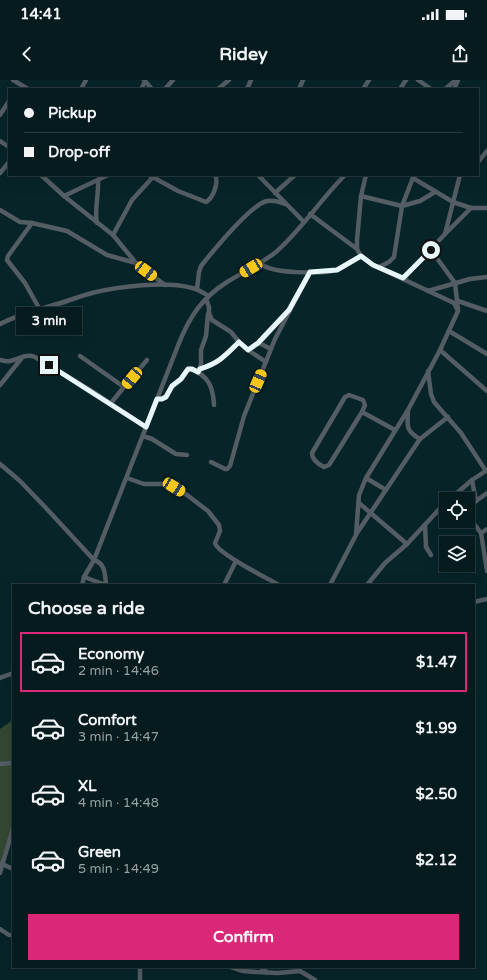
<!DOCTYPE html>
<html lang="en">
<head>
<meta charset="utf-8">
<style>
  body { margin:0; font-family:"Varela Round",sans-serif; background:#13282b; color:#f1f3f6; height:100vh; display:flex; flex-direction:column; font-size:15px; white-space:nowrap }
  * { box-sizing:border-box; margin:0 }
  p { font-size:13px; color:#97a1a4 }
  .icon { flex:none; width:22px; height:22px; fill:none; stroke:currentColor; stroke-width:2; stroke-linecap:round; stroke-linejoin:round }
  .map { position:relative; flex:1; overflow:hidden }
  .details { position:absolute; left:12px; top:504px; width:463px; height:384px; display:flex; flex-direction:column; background:#051b1e; border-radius:0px; box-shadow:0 4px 16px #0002,0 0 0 1px #26393c }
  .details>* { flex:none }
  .banner { position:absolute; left:8px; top:8px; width:471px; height:88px; border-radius:0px; box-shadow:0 4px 16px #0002,0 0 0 1px #26393c; display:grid; align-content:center; height:88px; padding:0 16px; background:#051b1e }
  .tools { position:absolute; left:439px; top:412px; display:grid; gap:8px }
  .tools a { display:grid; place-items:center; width:36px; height:36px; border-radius:0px; background:#051b1e; box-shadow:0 4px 16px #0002,0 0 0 1px #26393c; font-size:20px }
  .end { position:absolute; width:18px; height:18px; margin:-9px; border:5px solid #e6f6f9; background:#111; box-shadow:0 0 0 2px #111 }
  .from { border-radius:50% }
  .bubble { position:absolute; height:28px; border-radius:0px; background:#051b1e; box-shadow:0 4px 16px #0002,0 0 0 1px #26393c; font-size:13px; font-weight:800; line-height:28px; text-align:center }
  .car { position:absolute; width:12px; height:24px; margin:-12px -6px; border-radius:5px; box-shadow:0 0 3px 1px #0007; background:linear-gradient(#f5c518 24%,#345 0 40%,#f5c518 0 76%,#345 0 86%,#f5c518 0) }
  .banner b { display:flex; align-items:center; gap:14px; height:38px; font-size:15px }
  .banner b+b { border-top:1px solid #26393c }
  .banner i { width:10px; height:10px; background:#f1f3f6 }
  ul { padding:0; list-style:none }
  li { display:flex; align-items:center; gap:12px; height:60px; margin:0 8px 6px; padding:0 8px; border:2px solid transparent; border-radius:0px }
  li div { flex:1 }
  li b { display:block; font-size:15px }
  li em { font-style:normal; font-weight:800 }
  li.selected { border-color:#db2777 }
  li>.icon { width:36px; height:36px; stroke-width:1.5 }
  h2 { padding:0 16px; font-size:18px; line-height:48px }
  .primary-button { display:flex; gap:8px; margin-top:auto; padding:8px 16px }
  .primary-button a { flex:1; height:46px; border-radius:0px; background:#db2777; color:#fff; font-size:16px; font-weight:800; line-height:46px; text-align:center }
  .status { display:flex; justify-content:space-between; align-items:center; height:28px; padding:0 20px; background:#051b1e; direction:ltr }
  .status svg { height:11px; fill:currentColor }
  header { display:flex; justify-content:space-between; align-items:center; height:52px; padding:0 16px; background:#051b1e; font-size:18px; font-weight:800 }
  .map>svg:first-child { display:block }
  .green { fill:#334832 }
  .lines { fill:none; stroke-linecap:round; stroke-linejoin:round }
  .minor { stroke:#545d64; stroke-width:4.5 }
  .route { stroke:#e6f6f9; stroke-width:5 }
</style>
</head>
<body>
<div class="status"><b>14:41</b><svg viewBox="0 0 49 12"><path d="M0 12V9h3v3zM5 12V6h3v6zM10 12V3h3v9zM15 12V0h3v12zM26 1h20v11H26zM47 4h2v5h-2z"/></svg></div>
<header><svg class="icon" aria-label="back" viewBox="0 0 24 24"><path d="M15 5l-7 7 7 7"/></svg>Ridey<svg class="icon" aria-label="share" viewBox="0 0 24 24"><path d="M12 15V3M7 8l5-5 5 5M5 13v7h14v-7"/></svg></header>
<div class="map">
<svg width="487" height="900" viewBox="0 0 487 900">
  <rect width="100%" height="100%" fill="#072428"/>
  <polygon class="green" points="13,640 13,751 0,789 0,649"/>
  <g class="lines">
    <g class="minor">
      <polyline points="13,0 28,9"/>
      <polyline points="144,0 152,9"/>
      <polyline points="418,0 431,9"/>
      <polyline points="81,9 86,0"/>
      <polyline points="141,9 145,2"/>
      <polyline points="165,9 173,0"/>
      <polyline points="218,9 229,0"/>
      <polyline points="247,9 251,0"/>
      <polyline points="299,9 303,0"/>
      <polyline points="363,9 369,0"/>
      <polyline points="400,9 406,0"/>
      <polyline points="445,9 456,0"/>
      <polyline points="454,9 458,0"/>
      <polyline points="0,35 9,21"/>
      <polyline points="0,61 9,67"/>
      <polyline points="478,82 487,71"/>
      <polyline points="0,93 9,82"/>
      <polyline points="41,95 64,116 113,155 136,183 165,205"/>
      <path d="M 149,95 L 178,111 L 206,122 C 213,118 219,103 215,95"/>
      <polyline points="258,95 304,142"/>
      <polyline points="366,95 361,116 357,160 357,169 361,176 373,185 454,223 458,231 440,270 487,311"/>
      <polyline points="413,98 453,122 471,128 487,128"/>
      <polyline points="275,113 295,95"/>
      <polyline points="64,116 108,95"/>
      <polyline points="361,116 402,126 420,121 435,112"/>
      <polyline points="0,130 20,142 32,143 67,151 107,175 136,183"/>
      <polyline points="310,134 357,169"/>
      <polyline points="32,143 8,176 7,180 25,203 39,228"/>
      <path d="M 97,143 C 94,131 99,114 98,100"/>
      <polyline points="445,154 471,128"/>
      <polyline points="113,155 132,120 153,97"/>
      <polyline points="431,170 455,203 458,230"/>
      <path d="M 260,183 C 269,194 323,194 336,190 C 345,187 353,180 361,176"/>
      <polyline points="379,187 389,182 394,177 402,126 414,95"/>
      <polyline points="403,199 445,154 460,95"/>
      <path d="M 197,209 L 199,192 L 201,186 C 213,171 250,125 267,121 C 273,120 280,122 285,124"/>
      <polyline points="428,211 470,199 487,197"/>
      <polyline points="206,219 209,227 209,233 212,240 231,252 239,262 248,270 266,282"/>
      <polyline points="458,221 487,231"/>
      <path d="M 0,244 C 19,234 38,230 57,224 C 69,221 80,216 92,213 C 120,206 165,201 192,208 C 198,209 203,213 209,216"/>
      <polyline points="449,251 487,274"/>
      <polyline points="259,263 271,269"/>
      <polyline points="248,270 259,263 285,235"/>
      <polyline points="80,276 124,307 111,323"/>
      <path d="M 0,280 C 15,285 22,272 35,277 L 90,310 L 146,347"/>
      <polyline points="200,289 217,282 239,262"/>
      <polyline points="428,291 431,314 434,322 461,353 486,391"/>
      <polyline points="198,293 201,284 201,270 206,256 208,234"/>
      <polyline points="0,305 21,279"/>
      <polyline points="124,307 147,280"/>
      <path d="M 157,319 C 167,319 167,314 171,308 C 173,305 176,303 179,301 C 183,297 185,291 190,289 C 208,295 213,306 214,325"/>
      <path d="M 362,332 L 365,325 L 363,320 L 349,315 L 345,317 L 312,373 C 312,380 318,384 324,387 L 329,385 L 362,332 L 395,350"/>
      <polyline points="143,356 152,359 176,374 187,375"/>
      <polyline points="420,359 448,337"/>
      <polyline points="211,382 225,389 227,389 230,386 244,336 275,259 310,192"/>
      <path d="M 0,384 L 20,401 L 45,427 L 94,480 C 105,483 105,494 106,504"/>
      <path d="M 127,398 L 144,404 L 169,404 L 187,415 L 208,431 L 219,445 L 220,451 L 215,463 C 218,474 267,498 279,505"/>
      <polyline points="366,398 386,410"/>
      <polyline points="472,400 476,421"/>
      <polyline points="450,419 472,400 487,390"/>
      <polyline points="359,423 407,464"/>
      <polyline points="468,429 476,421 487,413"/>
      <polyline points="468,436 481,453 487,491"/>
      <polyline points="425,445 426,467 431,475"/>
      <path d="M 357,453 L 420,359 C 406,351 407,347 408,331"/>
      <polyline points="481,453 487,449"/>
      <polyline points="84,497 106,505"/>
      <path d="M 82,505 L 84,497 L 94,480 L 179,263 C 190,236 202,218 227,202 C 243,192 261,184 276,172 C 302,149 321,119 345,95"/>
      <polyline points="224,505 236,481"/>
      <polyline points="330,505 356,455 359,415 366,398 408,330 440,270"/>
      <polyline points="367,505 385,483 407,464 446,422"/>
      <polyline points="474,522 487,519"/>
      <polyline points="0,598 13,593"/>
      <polyline points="0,684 13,683"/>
      <polyline points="0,783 13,789"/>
      <polyline points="0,793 13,748"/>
      <polyline points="0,849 9,855 13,855"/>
      <polyline points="140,887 140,900"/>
      <polyline points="231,887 243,891 256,892 278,893 300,891 315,900"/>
      <polyline points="260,887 267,892"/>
    </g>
  </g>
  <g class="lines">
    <path class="route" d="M 49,285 L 146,347 L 157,319 L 162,319 L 166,317 L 172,306 L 181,299 L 188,289 L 192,289 L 198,292 L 200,289 C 219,283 225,276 239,262 L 248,270 L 258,263 L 289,230 L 310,192 L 337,190 L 361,176 L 373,185 L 403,198 L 431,170"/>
  </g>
</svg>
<div class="tools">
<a><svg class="icon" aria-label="locate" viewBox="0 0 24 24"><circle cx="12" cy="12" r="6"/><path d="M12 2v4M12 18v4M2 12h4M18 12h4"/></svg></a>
<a><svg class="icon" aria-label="layers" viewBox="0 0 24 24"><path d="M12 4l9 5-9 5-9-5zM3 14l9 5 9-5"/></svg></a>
</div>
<i class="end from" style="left:431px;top:170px"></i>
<i class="end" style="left:49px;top:285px"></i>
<div class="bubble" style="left:16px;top:227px;width:66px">3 min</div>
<i class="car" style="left:251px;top:188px;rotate:239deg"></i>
<i class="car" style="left:146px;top:191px;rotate:127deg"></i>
<i class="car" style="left:132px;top:298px;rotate:220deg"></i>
<i class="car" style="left:258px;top:301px;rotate:23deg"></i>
<i class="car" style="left:174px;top:407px;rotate:122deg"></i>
<div class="banner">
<b><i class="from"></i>Pickup</b>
<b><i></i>Drop-off</b>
</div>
<section class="details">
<h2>Choose a ride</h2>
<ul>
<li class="selected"><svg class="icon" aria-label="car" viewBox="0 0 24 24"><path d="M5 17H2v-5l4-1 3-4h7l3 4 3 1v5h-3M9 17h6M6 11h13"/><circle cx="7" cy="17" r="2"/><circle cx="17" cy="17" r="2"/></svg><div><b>Economy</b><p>2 min · 14:46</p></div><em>$1.47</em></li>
<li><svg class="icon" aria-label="car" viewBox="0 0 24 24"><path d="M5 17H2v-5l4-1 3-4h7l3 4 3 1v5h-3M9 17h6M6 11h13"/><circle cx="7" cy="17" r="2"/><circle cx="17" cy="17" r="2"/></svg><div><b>Comfort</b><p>3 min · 14:47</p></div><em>$1.99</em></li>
<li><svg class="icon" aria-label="car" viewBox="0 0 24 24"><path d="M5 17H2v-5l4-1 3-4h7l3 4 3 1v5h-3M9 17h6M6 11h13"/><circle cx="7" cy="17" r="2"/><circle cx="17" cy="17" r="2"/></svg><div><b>XL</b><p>4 min · 14:48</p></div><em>$2.50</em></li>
<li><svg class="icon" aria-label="car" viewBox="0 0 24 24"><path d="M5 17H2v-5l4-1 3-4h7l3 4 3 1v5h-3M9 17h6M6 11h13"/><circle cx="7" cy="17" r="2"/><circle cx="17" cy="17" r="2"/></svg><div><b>Green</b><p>5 min · 14:49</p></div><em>$2.12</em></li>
</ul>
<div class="primary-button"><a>Confirm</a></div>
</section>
</div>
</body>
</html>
